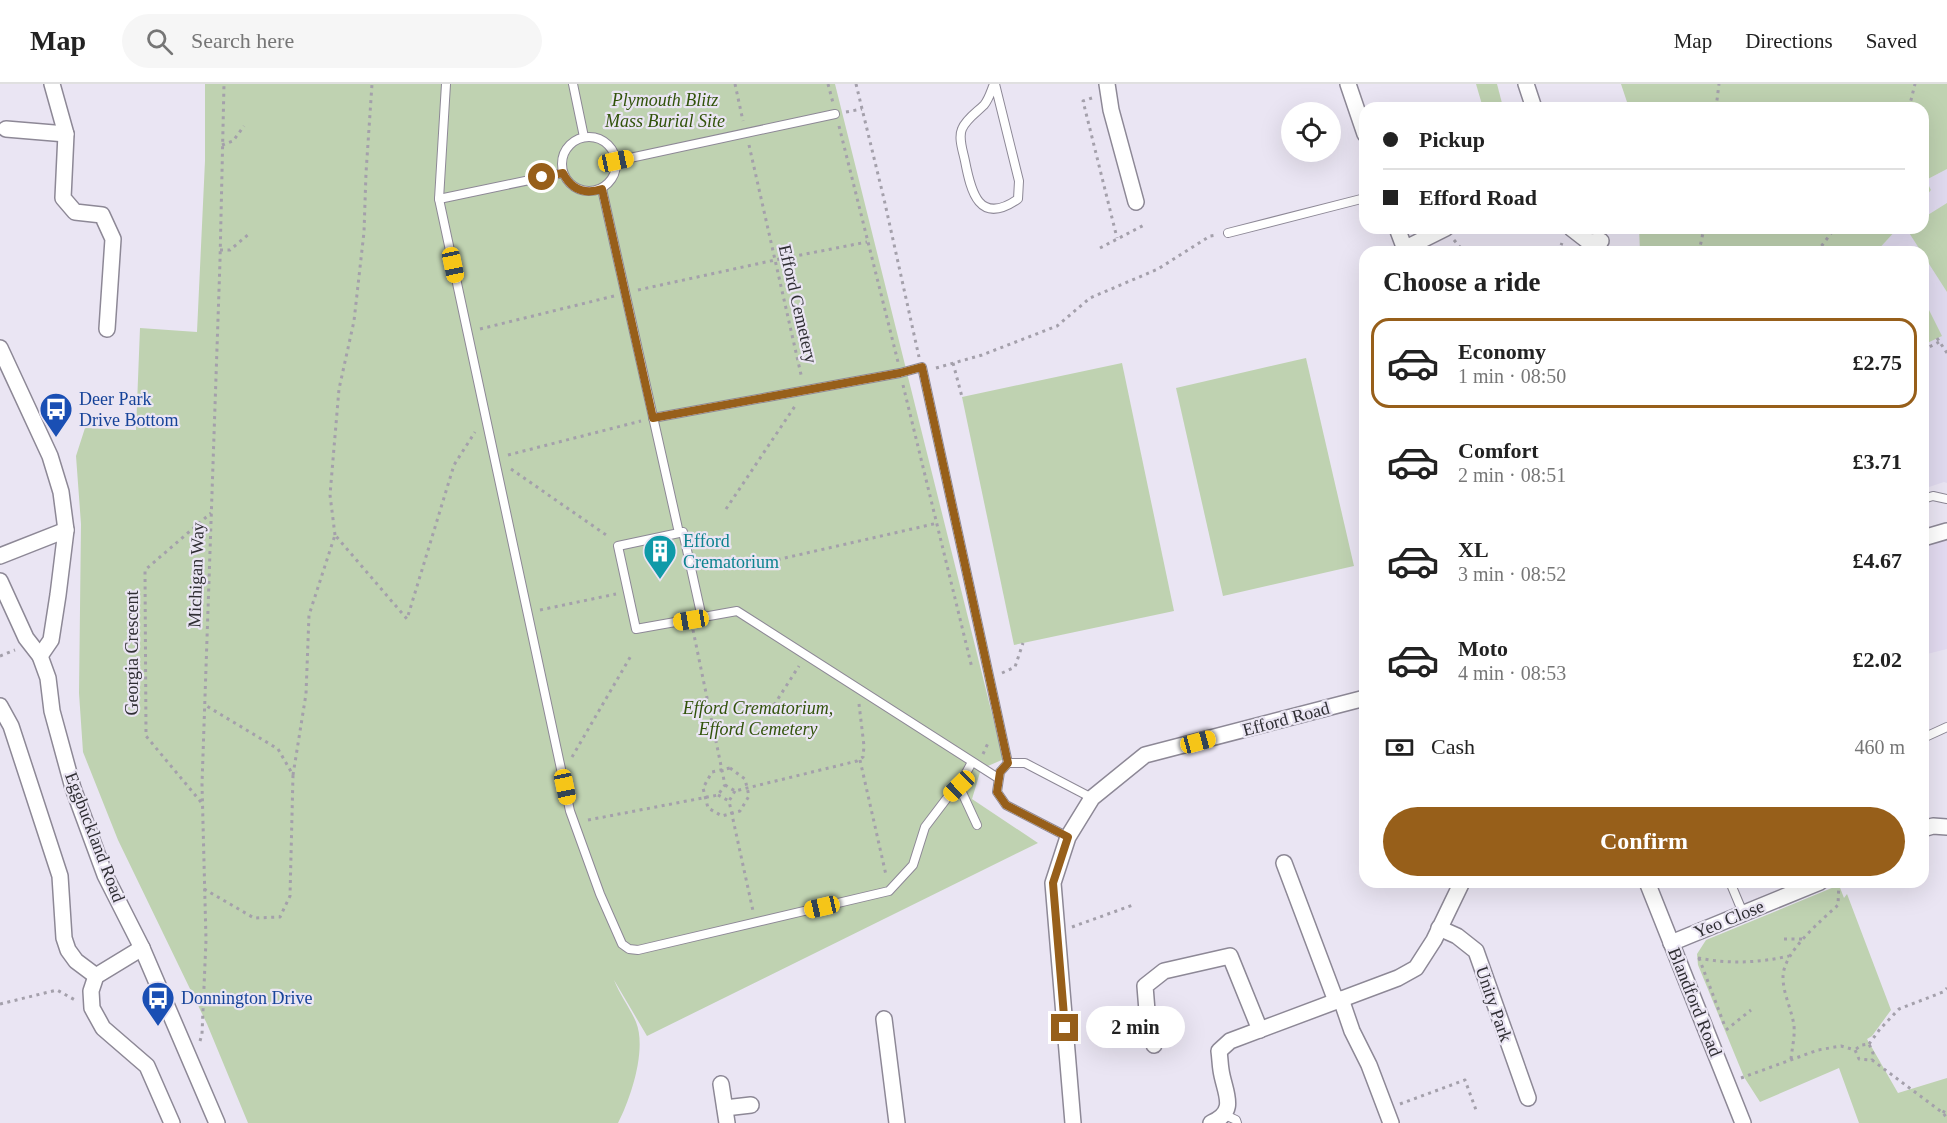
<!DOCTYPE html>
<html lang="en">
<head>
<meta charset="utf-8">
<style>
  body { margin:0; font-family:"Times New Roman",serif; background:#f6f6f6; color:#222; height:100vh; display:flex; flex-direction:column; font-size:22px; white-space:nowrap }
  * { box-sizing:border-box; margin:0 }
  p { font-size:20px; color:#767676 }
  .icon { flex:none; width:33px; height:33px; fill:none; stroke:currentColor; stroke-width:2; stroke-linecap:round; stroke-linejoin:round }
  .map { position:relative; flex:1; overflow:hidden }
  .drawer { position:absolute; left:1359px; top:162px; width:570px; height:642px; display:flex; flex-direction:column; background:#fff; border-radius:18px; box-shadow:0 6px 24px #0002 }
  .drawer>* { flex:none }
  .hud { position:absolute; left:1359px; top:18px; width:570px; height:132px; border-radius:18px; box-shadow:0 6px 24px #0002; display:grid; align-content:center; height:132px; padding:0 24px; background:#fff }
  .buttons { position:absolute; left:1281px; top:18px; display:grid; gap:12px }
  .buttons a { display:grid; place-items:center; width:60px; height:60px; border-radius:50%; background:#fff; box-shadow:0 6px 24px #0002; font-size:30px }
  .end { position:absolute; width:27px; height:27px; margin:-14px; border:8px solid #975f1a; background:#fff; box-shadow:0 0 0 3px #fff }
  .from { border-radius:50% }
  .bubble { position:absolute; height:42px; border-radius:21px; background:#fff; box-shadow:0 6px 24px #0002; font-size:20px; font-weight:700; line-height:42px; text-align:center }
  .car { position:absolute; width:18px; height:36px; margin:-18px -9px; border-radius:8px; box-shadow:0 0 4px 2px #0007; background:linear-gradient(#f5c518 24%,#345 0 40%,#f5c518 0 76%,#345 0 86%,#f5c518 0) }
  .hud b { display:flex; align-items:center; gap:21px; height:57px; font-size:22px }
  .hud b+b { border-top:2px solid #e0e0e0 }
  .hud i { width:15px; height:15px; background:#222 }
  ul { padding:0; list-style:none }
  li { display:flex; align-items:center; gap:18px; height:90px; margin:0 12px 9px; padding:0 12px; border:3px solid transparent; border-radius:18px }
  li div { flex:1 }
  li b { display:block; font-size:22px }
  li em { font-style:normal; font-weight:700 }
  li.current { border-color:#975f1a }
  li>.icon { width:54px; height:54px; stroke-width:1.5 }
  h2 { padding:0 24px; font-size:27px; line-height:72px }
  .pay { display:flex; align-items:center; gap:15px; height:66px; padding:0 24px; font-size:22px }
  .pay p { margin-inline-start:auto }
  .primary-button { display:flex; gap:12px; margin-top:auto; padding:12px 24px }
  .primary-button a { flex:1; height:69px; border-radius:36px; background:#975f1a; color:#fff; font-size:24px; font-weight:700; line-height:69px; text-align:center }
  header { display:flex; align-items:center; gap:36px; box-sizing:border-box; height:84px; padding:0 30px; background:#fff; border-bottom:2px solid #e0e0e0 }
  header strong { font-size:28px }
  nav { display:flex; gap:33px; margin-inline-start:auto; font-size:21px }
  .search { width:420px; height:54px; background:#f6f6f6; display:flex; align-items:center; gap:15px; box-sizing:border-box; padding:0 21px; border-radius:33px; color:#767676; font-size:22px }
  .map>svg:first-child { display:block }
  .built { fill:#e3dbf1 }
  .education { fill:#e0daef }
  .green { fill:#bfd2b1 }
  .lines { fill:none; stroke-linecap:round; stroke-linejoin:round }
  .lane-casing { stroke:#8d8896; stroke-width:10 }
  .street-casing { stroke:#8d8896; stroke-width:18 }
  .path { stroke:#a4a0ab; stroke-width:3; stroke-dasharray:3 4.5; stroke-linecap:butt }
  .lane { stroke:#fff; stroke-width:8 }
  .street { stroke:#fff; stroke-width:15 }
  .route { stroke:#975f1a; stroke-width:8 }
  .labels { text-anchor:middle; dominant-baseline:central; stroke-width:4.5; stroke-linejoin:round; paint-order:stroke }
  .park-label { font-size:18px; font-style:italic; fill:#32530b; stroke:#eae5f3 }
  .street-label { font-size:18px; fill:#2f2e33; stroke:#eae5f3 }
  .transit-label { font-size:18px; fill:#164399; stroke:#eae5f3; text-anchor:start }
  .culture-label { font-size:18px; fill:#0d838f; stroke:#eae5f3; text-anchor:start }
</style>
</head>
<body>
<header>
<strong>Map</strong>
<div class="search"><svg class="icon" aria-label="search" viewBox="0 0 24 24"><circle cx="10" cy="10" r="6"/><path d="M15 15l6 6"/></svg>Search here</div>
<nav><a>Map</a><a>Directions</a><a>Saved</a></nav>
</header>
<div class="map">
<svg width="1947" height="1039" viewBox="0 0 1947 1039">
  <rect width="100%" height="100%" fill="#eae5f3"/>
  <polygon class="built" points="1947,448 1947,565 1923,571 1923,455"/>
  <polygon class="education" points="1947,85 1947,399 1944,398 1923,405 1923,168 1876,168 1898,144 1923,144 1923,116 1931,106 1926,96"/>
  <g class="green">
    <path d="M 205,0 L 835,0 L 998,654 L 1004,675 L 981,685 L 972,715 L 1038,759 L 647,952 L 614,896 C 620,911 630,924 636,938 C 647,965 631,1014 618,1039 L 248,1039 L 207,940 L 118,756 L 83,668 L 79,609 L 81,440 L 76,372 L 85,344 L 136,346 L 140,244 L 197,248 L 205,77 Z"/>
    <polygon points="1476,0 1497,0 1503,23 1483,24"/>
    <polygon points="1621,0 1947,0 1947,85 1926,96 1931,106 1923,116 1923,24 1629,24"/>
    <polygon points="1947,119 1947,208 1906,144 1923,144 1923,134"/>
    <polygon points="1639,144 1898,144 1876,168 1640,168"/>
    <polygon points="1923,214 1942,252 1923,261"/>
    <polygon points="1306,274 1354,482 1223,512 1176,304"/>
    <polygon points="1122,279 1174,527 1014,561 962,313"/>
    <polygon points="1839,801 1844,814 1847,810 1891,926 1872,952 1867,955 1898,1009 1947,994 1947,1039 1859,1039 1839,984 1760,1018 1744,993 1698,881 1697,870 1706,856"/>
  </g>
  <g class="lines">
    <defs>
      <g id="lane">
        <polyline points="446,0 439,115 570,727 600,810 622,860 629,865 638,866 889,807 913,781 925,743 947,714 959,702 972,678"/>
        <polyline points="573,0 584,53"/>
        <path d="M 994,0 C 991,7 989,15 984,21 C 977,28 966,35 962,45 C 958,54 963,67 965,77 C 971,108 979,142 1018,115 L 1019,97 L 995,0"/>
        <circle cx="589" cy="80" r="27"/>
        <polyline points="616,77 835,30"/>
        <polyline points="602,105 679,449 618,462 636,545 737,527 998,694"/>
        <polyline points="439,115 563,89"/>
        <polyline points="1228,149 1365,114"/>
        <polyline points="653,334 900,289 922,283 1008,679"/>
        <polyline points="1923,415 1933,412 1947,415"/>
        <polyline points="679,449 683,448 702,534"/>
        <polyline points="1923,654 1947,643"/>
        <polyline points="959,702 977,741"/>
        <polyline points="1068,753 1006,721 997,708 1000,688 1008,679 1025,679 1092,714"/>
        <polyline points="1730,798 1743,829"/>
        <polyline points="1223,1030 1236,1036 1237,1039"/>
      </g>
      <g id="street">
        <polyline points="52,0 66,50 63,114 75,128 102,131 113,155 107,245"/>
        <polyline points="1107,0 1111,26 1136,118"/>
        <polyline points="1348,0 1365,50"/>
        <polyline points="1526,0 1534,24"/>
        <polyline points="6,45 66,50"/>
        <polyline points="1397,144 1406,168"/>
        <polyline points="1571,144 1589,158 1601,157"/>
        <polyline points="1404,165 1446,144"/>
        <polyline points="0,264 50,372 61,408 66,446 58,511 51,556 40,572"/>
        <polyline points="1923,454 1947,447"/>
        <polyline points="0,472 66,446"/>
        <polyline points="0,497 26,554 40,572 48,594 52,627 73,704 105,791 142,864 217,1039"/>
        <polyline points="0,622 11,642 60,792 64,854 68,866 76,877 96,892"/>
        <polyline points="1923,745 1933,742 1947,743"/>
        <polyline points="1284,779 1336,917"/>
        <polyline points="1647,798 1743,1039"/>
        <polyline points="1439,844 1457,852 1476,867 1528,1014"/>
        <polyline points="1671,859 1820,798"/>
        <polyline points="142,864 96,892 91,907 92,924 103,944 147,982 172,1039"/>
        <polyline points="1341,915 1352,947 1369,981 1391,1039"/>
        <polyline points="884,935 897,1039"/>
        <polyline points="1154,961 1147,927 1145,902 1164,887 1230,872 1260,946"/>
        <polyline points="721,1000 727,1039"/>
        <polyline points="725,1024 751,1021"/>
        <polyline points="1073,1039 1053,799 1068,753 1092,714 1145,671 1365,614"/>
        <path d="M 1211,1039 C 1239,1027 1224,1008 1221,986 C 1220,980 1220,974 1219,967 L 1230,957 L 1398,894 L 1416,884 L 1434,856 L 1462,798"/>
      </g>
    </defs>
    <use href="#lane" class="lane-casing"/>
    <use href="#street" class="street-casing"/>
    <g class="path">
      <polyline points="735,0 743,37"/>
      <polyline points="828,0 833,19"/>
      <polyline points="856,0 884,115 919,273"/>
      <polyline points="1092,14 1083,17 1117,154"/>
      <polyline points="1716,24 1719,0"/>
      <polyline points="1909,24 1915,0"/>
      <polyline points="846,28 862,25"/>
      <polyline points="839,42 898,278"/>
      <polyline points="222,61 233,57 244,42"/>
      <polyline points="749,61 802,295"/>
      <polyline points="1454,156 1464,168"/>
      <polyline points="1100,164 1146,140"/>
      <polyline points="220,166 230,166 250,149"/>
      <polyline points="1558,168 1562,159"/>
      <polyline points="1699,168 1704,144"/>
      <polyline points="1817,168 1835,144"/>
      <polyline points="638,206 775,176 867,158"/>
      <polyline points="480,245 614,212"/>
      <polyline points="1937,254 1947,269"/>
      <polyline points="1923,266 1939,258"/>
      <polyline points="953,279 962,313"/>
      <polyline points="936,284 982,271 1057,242 1090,214 1158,185 1210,152 1217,151"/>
      <polyline points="903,301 972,584"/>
      <polyline points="508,371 641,337"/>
      <polyline points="511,385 609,453"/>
      <polyline points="726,425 795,322"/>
      <polyline points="335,451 330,411 339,305 354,237 364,148 366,89 372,0"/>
      <polyline points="741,484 938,439"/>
      <polyline points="540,526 616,510"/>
      <polyline points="0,572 15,566"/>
      <polyline points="1002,589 1015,583 1023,559"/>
      <polyline points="774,621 799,582"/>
      <polyline points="983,670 989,657"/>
      <polyline points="572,673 632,570"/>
      <polyline points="860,676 886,791"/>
      <polygon points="730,684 745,695 749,712 740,727 722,732 708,724 703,704 712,688"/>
      <polyline points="293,691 306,610 309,531 335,451 407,535 454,381 475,348"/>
      <polyline points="725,701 735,707 857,677 863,673 864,662 859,620"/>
      <polyline points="735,707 729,717 753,827"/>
      <polyline points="718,711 729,717"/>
      <polyline points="201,718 146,652 145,486 211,429"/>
      <polyline points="588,736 718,711 725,701 693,546"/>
      <polyline points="204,805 254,834 280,833 290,812 293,691 278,665 205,621"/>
      <polyline points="1072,843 1133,821"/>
      <polyline points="1784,855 1805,855"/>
      <path d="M 1698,874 C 1729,880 1758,879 1789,872"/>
      <polyline points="1699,874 1724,940"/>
      <polyline points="0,920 57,906 75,916"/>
      <polyline points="1726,946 1751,926"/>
      <polyline points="200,957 202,950 206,856 202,700 220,177 224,0"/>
      <polyline points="1869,960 1880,945 1899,925 1943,908 1947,904"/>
      <polyline points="1856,965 1862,961 1869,960 1873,969 1872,976"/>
      <path d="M 1791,975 C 1792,964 1795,953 1794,942 C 1792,926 1783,910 1783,893 C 1783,868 1821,837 1838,821 L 1839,798"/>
      <polyline points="1741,994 1818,966 1841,962 1855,966 1859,975 1872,976 1943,1029 1947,1034"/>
      <polyline points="1400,1020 1465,996 1476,1026"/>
      <polyline points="1943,1029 1947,1023"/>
    </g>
    <use href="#lane" class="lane"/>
    <use href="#street" class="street"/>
  </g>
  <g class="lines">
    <path class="route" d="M 542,93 L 563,89 C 571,105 584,111 602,105 L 653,334 L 900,289 L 922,283 L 1008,679 L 1000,688 L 997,708 L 1006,721 L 1068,753 L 1053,799 L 1065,944"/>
  </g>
  <defs>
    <symbol id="bus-pin" viewBox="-11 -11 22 30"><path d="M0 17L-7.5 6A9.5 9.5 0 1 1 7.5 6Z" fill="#1a4fb4" stroke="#eae5f3"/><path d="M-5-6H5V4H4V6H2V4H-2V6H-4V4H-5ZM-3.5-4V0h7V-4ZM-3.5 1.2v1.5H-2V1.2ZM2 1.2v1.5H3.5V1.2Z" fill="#fff"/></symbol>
    <symbol id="building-pin" viewBox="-11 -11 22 30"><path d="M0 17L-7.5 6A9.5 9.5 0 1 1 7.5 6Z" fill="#0f9aa8" stroke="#eae5f3"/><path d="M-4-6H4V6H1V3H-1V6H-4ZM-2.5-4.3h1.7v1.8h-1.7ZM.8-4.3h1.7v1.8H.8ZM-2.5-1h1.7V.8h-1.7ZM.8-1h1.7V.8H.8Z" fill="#fff"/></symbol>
  </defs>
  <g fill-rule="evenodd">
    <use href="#bus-pin" x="37" y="306" width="38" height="52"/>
    <use href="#building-pin" x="641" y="448" width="38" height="52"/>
    <use href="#bus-pin" x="139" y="895" width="38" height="52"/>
  </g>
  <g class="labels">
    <g class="park-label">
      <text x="665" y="16">Plymouth Blitz<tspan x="665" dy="21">Mass Burial Site</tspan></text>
      <text x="758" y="624">Efford Crematorium,<tspan x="758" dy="21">Efford Cemetery</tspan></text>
    </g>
    <g class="street-label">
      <text transform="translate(798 220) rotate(77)">Efford Cemetery</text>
      <text transform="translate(196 491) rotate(-88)">Michigan Way</text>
      <text transform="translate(132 569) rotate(-90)">Georgia Crescent</text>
      <text transform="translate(1286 635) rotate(-15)">Efford Road</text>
      <text transform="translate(95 753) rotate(69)">Eggbuckland Road</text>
      <text transform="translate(1729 835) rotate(-22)">Yeo Close</text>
      <text transform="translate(1695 918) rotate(68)">Blandford Road</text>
      <text transform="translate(1494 920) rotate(71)">Unity Park</text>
    </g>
    <g class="transit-label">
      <text x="79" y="315">Deer Park<tspan x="79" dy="21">Drive Bottom</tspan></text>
      <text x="181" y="914">Donnington Drive</text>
    </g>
    <g class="culture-label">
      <text x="683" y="457">Efford<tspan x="683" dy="21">Crematorium</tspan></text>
    </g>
  </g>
</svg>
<div class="buttons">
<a><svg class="icon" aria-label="locate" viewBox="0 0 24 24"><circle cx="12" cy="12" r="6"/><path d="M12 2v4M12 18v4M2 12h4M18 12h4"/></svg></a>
</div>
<i class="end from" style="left:542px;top:93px"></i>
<i class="end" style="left:1065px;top:944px"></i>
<div class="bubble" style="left:1086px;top:922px;width:99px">2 min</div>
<i class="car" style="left:616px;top:77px;rotate:78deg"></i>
<i class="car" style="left:453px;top:181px;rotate:168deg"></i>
<i class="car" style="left:691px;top:536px;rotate:261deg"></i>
<i class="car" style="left:1198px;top:658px;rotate:75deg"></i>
<i class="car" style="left:959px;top:702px;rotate:226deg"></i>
<i class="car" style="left:565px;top:703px;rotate:168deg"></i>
<i class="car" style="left:822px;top:823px;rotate:257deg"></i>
<div class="hud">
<b><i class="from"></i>Pickup</b>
<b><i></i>Efford Road</b>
</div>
<section class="drawer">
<h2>Choose a ride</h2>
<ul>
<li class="current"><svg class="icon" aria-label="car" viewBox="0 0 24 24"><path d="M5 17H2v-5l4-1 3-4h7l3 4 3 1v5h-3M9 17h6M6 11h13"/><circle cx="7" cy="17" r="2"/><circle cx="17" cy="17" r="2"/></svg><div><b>Economy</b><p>1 min · 08:50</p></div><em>£2.75</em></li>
<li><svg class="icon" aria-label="car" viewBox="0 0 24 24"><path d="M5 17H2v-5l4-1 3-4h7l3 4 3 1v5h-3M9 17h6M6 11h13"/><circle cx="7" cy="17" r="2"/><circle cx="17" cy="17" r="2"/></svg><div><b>Comfort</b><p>2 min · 08:51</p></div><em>£3.71</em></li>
<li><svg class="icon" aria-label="car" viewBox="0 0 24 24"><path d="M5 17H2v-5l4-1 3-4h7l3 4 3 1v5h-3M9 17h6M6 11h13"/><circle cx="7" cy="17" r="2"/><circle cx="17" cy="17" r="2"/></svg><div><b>XL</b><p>3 min · 08:52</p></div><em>£4.67</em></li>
<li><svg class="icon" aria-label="car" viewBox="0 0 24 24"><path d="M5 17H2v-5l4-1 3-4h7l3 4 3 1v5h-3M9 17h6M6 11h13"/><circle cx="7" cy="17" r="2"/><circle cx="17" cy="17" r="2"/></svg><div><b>Moto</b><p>4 min · 08:53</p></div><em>£2.02</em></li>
</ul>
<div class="pay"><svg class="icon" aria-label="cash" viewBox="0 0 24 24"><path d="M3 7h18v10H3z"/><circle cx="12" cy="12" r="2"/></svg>Cash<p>460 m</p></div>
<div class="primary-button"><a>Confirm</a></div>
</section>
</div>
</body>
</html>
